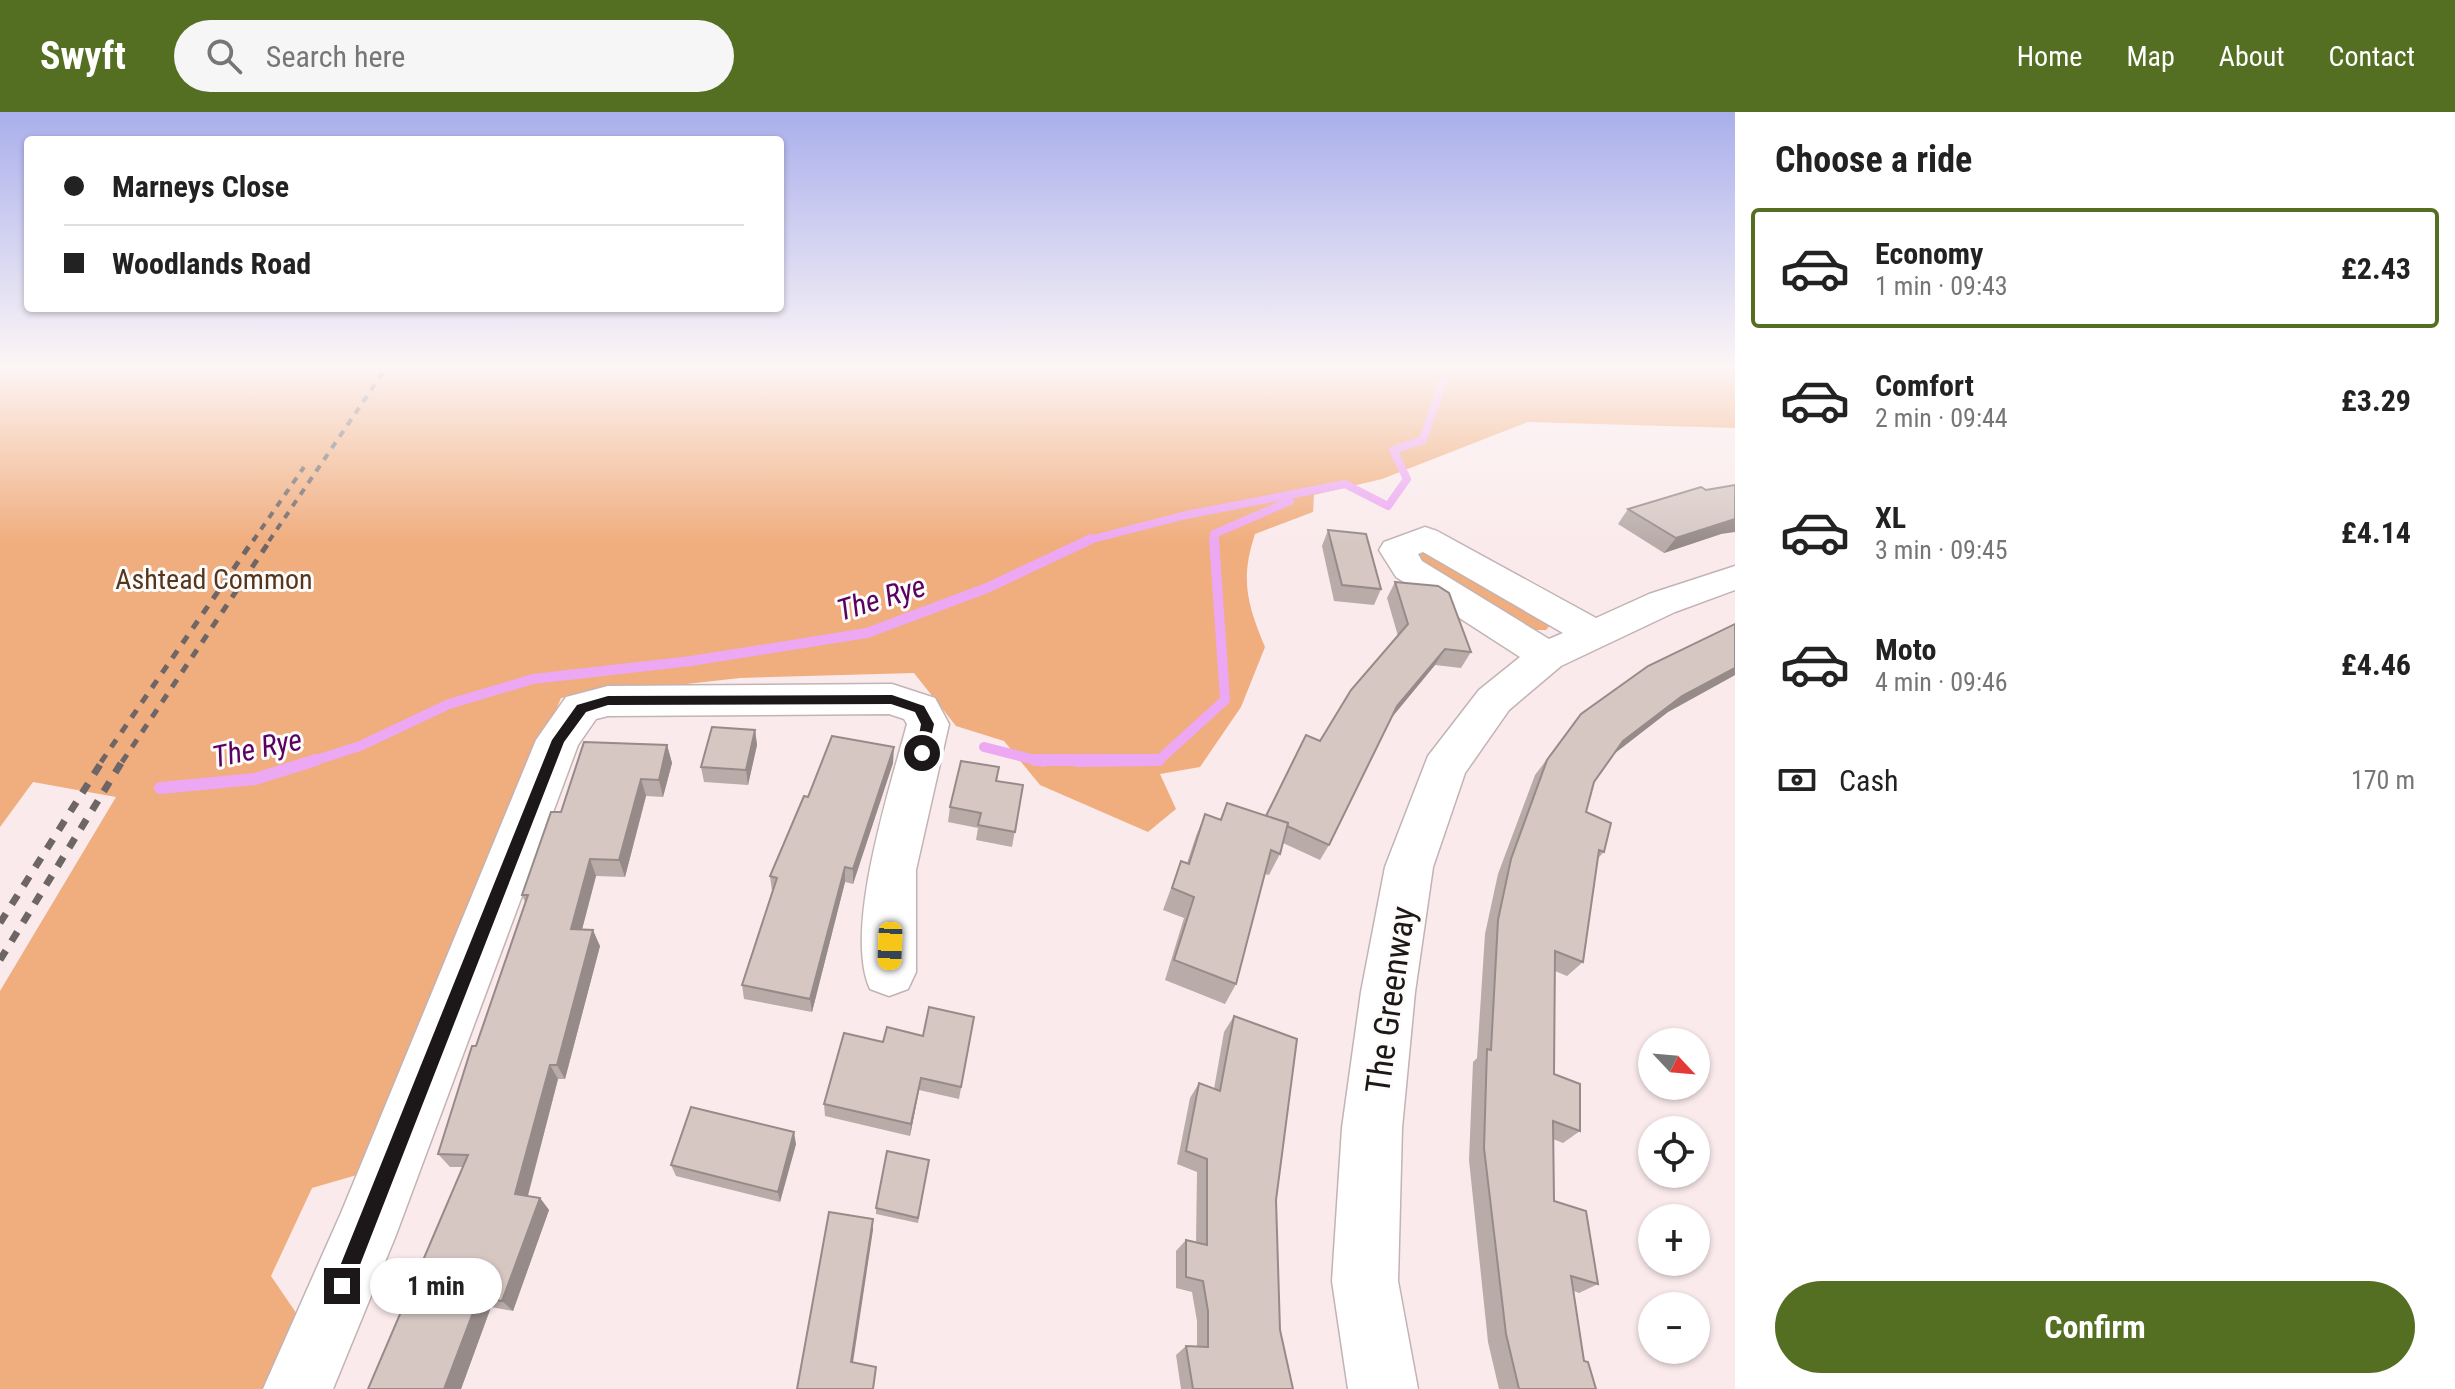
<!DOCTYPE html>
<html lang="en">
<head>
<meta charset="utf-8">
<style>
  body { margin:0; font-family:"Roboto Condensed",sans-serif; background:#f6f6f6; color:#222; height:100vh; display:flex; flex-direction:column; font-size:30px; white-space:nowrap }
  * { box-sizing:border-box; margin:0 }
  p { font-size:26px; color:#767676 }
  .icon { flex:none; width:44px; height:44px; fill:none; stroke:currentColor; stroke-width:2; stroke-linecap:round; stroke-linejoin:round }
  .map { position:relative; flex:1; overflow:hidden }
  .details { display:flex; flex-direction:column; background:#fff; width:720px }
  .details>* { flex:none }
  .hud { position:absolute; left:24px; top:24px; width:760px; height:176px; border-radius:8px; box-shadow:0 2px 6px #0004; display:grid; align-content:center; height:176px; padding:0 40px; background:#fff }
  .needle { width:52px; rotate:116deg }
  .fabs { position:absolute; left:1638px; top:916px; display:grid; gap:16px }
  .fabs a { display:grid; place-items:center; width:72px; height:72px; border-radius:50%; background:#fff; box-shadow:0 2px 6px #0004; font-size:40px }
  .end { position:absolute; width:36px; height:36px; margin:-18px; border:10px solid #1c1718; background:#fff; box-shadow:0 0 0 4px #fff }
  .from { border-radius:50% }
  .bubble { position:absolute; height:56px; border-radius:28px; background:#fff; box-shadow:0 2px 6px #0004; font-size:26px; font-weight:700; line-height:56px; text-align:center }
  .car { position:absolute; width:24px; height:48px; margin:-24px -12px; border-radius:10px; box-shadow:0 0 6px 2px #0007; background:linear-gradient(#f5c518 24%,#345 0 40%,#f5c518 0 76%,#345 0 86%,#f5c518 0) }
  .hud b { display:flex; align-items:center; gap:28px; height:76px; font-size:30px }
  .hud b+b { border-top:2px solid #e0e0e0 }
  .hud i { width:20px; height:20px; background:#222 }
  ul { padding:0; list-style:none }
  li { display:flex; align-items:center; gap:24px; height:120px; margin:0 16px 12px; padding:0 24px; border:4px solid transparent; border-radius:8px }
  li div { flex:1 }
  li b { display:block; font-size:30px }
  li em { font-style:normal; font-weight:700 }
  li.current { border-color:#556f22 }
  li>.icon { width:72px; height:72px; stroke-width:1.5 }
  h2 { padding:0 40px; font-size:36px; line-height:96px }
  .pay { display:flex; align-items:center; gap:20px; height:88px; padding:0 40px; font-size:30px }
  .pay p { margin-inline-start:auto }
  .primary-button { display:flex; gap:16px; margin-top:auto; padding:16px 40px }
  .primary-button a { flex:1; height:92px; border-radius:48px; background:#556f22; color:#fff; font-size:32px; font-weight:700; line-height:92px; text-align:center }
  header { display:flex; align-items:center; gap:48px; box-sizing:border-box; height:112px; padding:0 40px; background:#556f22; color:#fff }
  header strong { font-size:38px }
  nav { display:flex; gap:44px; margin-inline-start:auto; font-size:28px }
  .search { width:560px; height:72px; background:#f6f6f6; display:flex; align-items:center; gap:20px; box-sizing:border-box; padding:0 28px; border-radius:44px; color:#767676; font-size:30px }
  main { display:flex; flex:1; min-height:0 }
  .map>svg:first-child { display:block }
  .green { fill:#f0ad7d }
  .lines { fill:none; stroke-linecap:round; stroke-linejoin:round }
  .stream-far2 { stroke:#eca8f2; stroke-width:8 }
  .stream-far1 { stroke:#eca8f2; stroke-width:10 }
  .stream { stroke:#eca8f2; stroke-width:12 }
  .minor-casing { stroke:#c2b3b5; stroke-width:3 }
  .minor { fill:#fff; fill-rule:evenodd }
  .rail-far2 { stroke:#6e6566; stroke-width:4; stroke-dasharray:7 7; stroke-linecap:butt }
  .rail-far1 { stroke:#6e6566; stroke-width:5; stroke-dasharray:9 9; stroke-linecap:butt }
  .rail { stroke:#6e6566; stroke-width:7; stroke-dasharray:11 11; stroke-linecap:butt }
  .wall { fill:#b8aba8 }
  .shaded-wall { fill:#968b88 }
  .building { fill:#d6c7c3; stroke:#968b88; stroke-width:2 }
  .route { fill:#1c1718 }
  .labels { text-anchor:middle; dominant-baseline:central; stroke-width:6; stroke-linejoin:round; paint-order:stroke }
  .park-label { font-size:28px; fill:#56351b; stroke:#fefbfb }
  .water-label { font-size:30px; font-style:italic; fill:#590161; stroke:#fefbfb }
  .near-street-label { font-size:34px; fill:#1c1718; stroke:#fefbfb }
</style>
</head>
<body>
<header>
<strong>Swyft</strong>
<div class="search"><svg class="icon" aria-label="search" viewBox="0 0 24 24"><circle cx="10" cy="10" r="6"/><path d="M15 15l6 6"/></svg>Search here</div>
<nav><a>Home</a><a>Map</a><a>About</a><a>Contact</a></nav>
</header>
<main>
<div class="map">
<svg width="1735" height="1277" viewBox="0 0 1735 1277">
  <rect width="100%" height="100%" fill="#faeaec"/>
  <g class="green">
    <path d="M 0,253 L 1735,253 L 1735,316 L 1528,310 L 1382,367 L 1314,383 L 1313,400 L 1255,422 C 1240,467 1247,492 1265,535 L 1241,595 L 1200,655 L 1160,662 L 1176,697 L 1148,720 L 1040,673 L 1004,629 L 956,614 L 914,561 L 740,566 L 561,586 L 367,1060 L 312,1076 L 271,1164 L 305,1214 L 275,1277 L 0,1277 L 0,879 L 116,685 L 33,670 L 0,715 Z"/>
    <polygon points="1423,440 1432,440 1551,512 1546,518 1533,518 1421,452 1418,445"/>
  </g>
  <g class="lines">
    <g class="stream-far2">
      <polyline points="1085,429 1186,403 1345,372 1388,394 1407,367 1393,338 1423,328 1448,253"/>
      <polyline points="1214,429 1214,422 1290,389"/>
    </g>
    <g class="stream-far1">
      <polyline points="984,635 1043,650"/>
      <polyline points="310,650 360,634 449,592 533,567 691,549 867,521 987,476 1091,427"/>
      <polyline points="1077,650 1158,649 1225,588 1214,427"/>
    </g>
    <g class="stream">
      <polyline points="1035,648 1159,648"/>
      <polyline points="160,676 255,667 316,648"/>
    </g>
    <defs>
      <g id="minor">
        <path d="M 1425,415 L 1437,419 L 1596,506 L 1649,482 L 1735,454 L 1735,478 L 1675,500 L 1561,554 L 1509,598 L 1465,661 L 1433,755 L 1415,880 L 1402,1016 L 1398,1169 L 1418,1277 L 1348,1277 L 1332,1169 L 1342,1016 L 1361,880 L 1385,755 L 1428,644 L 1479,578 L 1520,545 L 1396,465 L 1379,438 L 1384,430 ZM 1423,440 L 1563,521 L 1549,527 L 1422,449 L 1418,442 Z"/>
        <path d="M 892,572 L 935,586 L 949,612 L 916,758 L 916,860 L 908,877 L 889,884 L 870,877 C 843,818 890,676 907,612 L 904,607 L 889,602 L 608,604 L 596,607 L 578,633 L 396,1123 L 333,1277 L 263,1277 L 341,1101 L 536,628 L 566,585 L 608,574 Z"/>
      </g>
    </defs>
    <use href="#minor" class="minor-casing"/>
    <use href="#minor" class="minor"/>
    <g class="rail-far2">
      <polyline points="253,429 304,355"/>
      <polyline points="269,429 388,253"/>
    </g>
    <g class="rail-far1">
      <polyline points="101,650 254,427"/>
      <polyline points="122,650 271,427"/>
    </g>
    <g class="rail">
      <polyline points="0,811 103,648"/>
      <polyline points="0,848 123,648"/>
    </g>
  </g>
  <g class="wall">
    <polygon points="1628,397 1721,422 1664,441 1618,412"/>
    <polygon points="1328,418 1381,477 1374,493 1334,489 1322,434"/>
    <polygon points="1395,470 1471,540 1461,556 1435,553 1392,605 1329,733 1320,748 1283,731 1280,742 1269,763 1265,762 1236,872 1225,892 1165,868 1184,806 1163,798 1181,749 1187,751 1196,724 1205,702 1220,707 1227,691 1266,704 1398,524 1387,486"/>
    <polygon points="1735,512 1735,563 1668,600 1615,641 1594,670 1586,700 1604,740 1597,747 1583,850 1567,864 1555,859 1554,962 1580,1019 1563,1031 1553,1027 1554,1089 1598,1172 1579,1181 1574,1179 1584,1249 1596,1277 1499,1277 1488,1230 1469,1048 1473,950 1477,946 1485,822 1498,762 1535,663 1581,602"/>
    <polygon points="755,618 757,633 748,673 704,670 701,655"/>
    <polygon points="667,633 672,651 663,685 646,684 625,765 596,764 582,817 600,834 565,967 558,967 528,1084 540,1086 549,1098 513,1199 491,1195 461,1277 368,1277 463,1055 450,1055 438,1042 525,790 522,783 561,700"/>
    <polygon points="893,651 853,772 845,770 812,900 744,887 742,873 772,779 770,764 808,685"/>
    <polygon points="999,655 997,669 1023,673 1012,735 976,728 978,716 948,710 950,695"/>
    <polygon points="1234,904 1276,1088 1280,1218 1293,1277 1181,1277 1176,1243 1186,1234 1197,1234 1197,1209 1192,1180 1176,1176 1176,1139 1186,1128 1196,1131 1197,1060 1177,1052 1190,986 1199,971 1214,977 1224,920"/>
    <polygon points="974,905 959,987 919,978 910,1024 825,1004 824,992 883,930 923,924"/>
    <polygon points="796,1032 780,1090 676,1064 671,1053"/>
    <polygon points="929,1048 918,1111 876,1102 876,1096"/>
  </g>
  <g class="shaded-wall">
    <polygon points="1735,407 1735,420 1721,422 1664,441 1676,426"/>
    <polygon points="1445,537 1435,553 1388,610 1397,594"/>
    <polygon points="1735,556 1735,563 1668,600 1610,645 1623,629 1682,584"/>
    <polygon points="755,618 757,633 748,673 746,658"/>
    <polygon points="667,633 672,651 663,685 659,668"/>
    <polygon points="894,635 893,651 853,772 853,757"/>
    <polygon points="641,667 646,684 625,765 619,748"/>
    <polygon points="590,747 596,764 578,833 571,817"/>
    <polygon points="845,755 845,770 812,900 810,887"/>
    <polygon points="593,818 600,834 565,967 557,953"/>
    <polygon points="550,953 558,967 525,1094 515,1082"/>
    <polygon points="921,966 919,978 910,1024 911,1012"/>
    <polygon points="794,1020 796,1032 780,1090 778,1080"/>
    <polygon points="540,1086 549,1098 513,1199 502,1189"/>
    <polygon points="873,1107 873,1118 852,1257 851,1250"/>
    <polygon points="479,1185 491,1195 461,1277 444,1277"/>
  </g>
  <g class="building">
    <polygon points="1735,373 1735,407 1676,426 1628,397 1701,375 1706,378"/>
    <polygon points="1328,418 1366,422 1381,477 1342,473"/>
    <polygon points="1395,470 1438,474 1449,481 1471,540 1445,537 1397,594 1329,733 1287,714 1288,711 1266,704 1306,623 1320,629 1351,578 1408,512"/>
    <polygon points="1735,512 1735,556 1682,584 1623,629 1594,670 1586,700 1611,711 1604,740 1599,738 1583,850 1555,839 1554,962 1580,972 1580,1019 1553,1009 1554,1089 1586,1099 1598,1172 1571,1164 1584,1249 1588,1250 1596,1277 1519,1277 1506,1222 1484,1036 1487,937 1491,938 1498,808 1511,747 1547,648 1581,602 1648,554"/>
    <polygon points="712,615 755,618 746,658 701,655"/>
    <polygon points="832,624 894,635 853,757 845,755 810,887 742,873 777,766 770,764 804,684 808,685"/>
    <polygon points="584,630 667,633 659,668 641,667 619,748 590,747 571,817 593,818 557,953 550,953 515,1082 540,1086 502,1189 479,1185 444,1277 368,1277 468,1043 438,1042 472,934 476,934 528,783 522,783 551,700 561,700"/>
    <polygon points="961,649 999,655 996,669 1023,673 1015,720 978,713 981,701 950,695"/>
    <polygon points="1227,691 1288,711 1280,742 1271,738 1236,872 1174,848 1194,785 1172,776 1181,749 1189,752 1205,702 1221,708"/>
    <polygon points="929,895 974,905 961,975 921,966 911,1012 824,992 844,921 883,930 887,915 923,924"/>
    <polygon points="1234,904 1297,927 1276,1088 1280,1218 1293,1277 1193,1277 1186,1234 1208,1235 1208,1199 1203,1169 1186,1165 1186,1128 1207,1133 1207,1047 1186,1039 1199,971 1220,979"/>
    <polygon points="691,995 794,1020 778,1080 671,1053"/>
    <polygon points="887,1039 929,1048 918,1106 876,1096"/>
    <polygon points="829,1100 873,1107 851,1250 876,1255 873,1277 797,1277"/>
  </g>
  <linearGradient id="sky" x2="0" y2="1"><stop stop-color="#a9afec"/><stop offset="0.59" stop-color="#fdf6f6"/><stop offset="1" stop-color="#fdf6f6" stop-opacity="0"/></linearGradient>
  <rect width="1735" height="432" fill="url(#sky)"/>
  <polygon class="route" points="892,583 924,594 934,612 927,644 916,641 921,612 915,600 891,592 608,593 586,600 564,630 349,1181 342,1184 335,1181 332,1174 552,628 577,593 608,584"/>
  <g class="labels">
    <g class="park-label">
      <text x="214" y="467">Ashtead Common</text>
    </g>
    <g class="water-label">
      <text transform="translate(881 486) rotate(-17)">The Rye</text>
      <text transform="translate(257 636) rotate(-12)">The Rye</text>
    </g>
    <g class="near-street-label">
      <text transform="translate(1390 888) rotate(-82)">The Greenway</text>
    </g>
  </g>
</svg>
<div class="fabs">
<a><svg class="needle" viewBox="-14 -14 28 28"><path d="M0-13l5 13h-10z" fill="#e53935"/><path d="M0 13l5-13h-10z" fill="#767676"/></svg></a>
<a><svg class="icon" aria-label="locate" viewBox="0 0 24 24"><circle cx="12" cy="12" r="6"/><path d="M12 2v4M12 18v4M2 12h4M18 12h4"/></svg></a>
<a>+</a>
<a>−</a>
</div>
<i class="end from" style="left:922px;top:641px"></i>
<i class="end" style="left:342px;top:1174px"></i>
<div class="bubble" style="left:370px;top:1146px;width:132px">1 min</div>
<i class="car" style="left:890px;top:834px;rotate:182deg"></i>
<div class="hud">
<b><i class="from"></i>Marneys Close</b>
<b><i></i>Woodlands Road</b>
</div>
</div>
<section class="details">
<h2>Choose a ride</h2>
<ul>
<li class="current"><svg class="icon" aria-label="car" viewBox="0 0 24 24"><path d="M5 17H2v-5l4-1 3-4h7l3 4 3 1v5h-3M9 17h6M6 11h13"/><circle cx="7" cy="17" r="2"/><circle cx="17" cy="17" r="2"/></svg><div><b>Economy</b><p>1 min · 09:43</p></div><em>£2.43</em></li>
<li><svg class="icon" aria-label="car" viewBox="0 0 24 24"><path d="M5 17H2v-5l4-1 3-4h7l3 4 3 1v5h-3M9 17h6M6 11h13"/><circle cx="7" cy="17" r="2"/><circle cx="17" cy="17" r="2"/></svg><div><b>Comfort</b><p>2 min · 09:44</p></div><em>£3.29</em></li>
<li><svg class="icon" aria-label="car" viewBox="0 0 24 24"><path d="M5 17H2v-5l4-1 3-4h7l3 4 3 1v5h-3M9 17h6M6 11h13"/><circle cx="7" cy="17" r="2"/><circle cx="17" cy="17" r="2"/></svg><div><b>XL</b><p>3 min · 09:45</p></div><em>£4.14</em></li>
<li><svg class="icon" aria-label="car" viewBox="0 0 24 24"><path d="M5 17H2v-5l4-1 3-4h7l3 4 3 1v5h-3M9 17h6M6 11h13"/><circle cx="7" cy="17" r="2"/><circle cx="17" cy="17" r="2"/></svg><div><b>Moto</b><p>4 min · 09:46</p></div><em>£4.46</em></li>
</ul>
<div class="pay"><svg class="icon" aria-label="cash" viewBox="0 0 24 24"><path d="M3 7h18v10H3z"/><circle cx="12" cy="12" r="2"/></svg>Cash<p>170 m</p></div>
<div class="primary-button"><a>Confirm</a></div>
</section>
</main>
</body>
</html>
